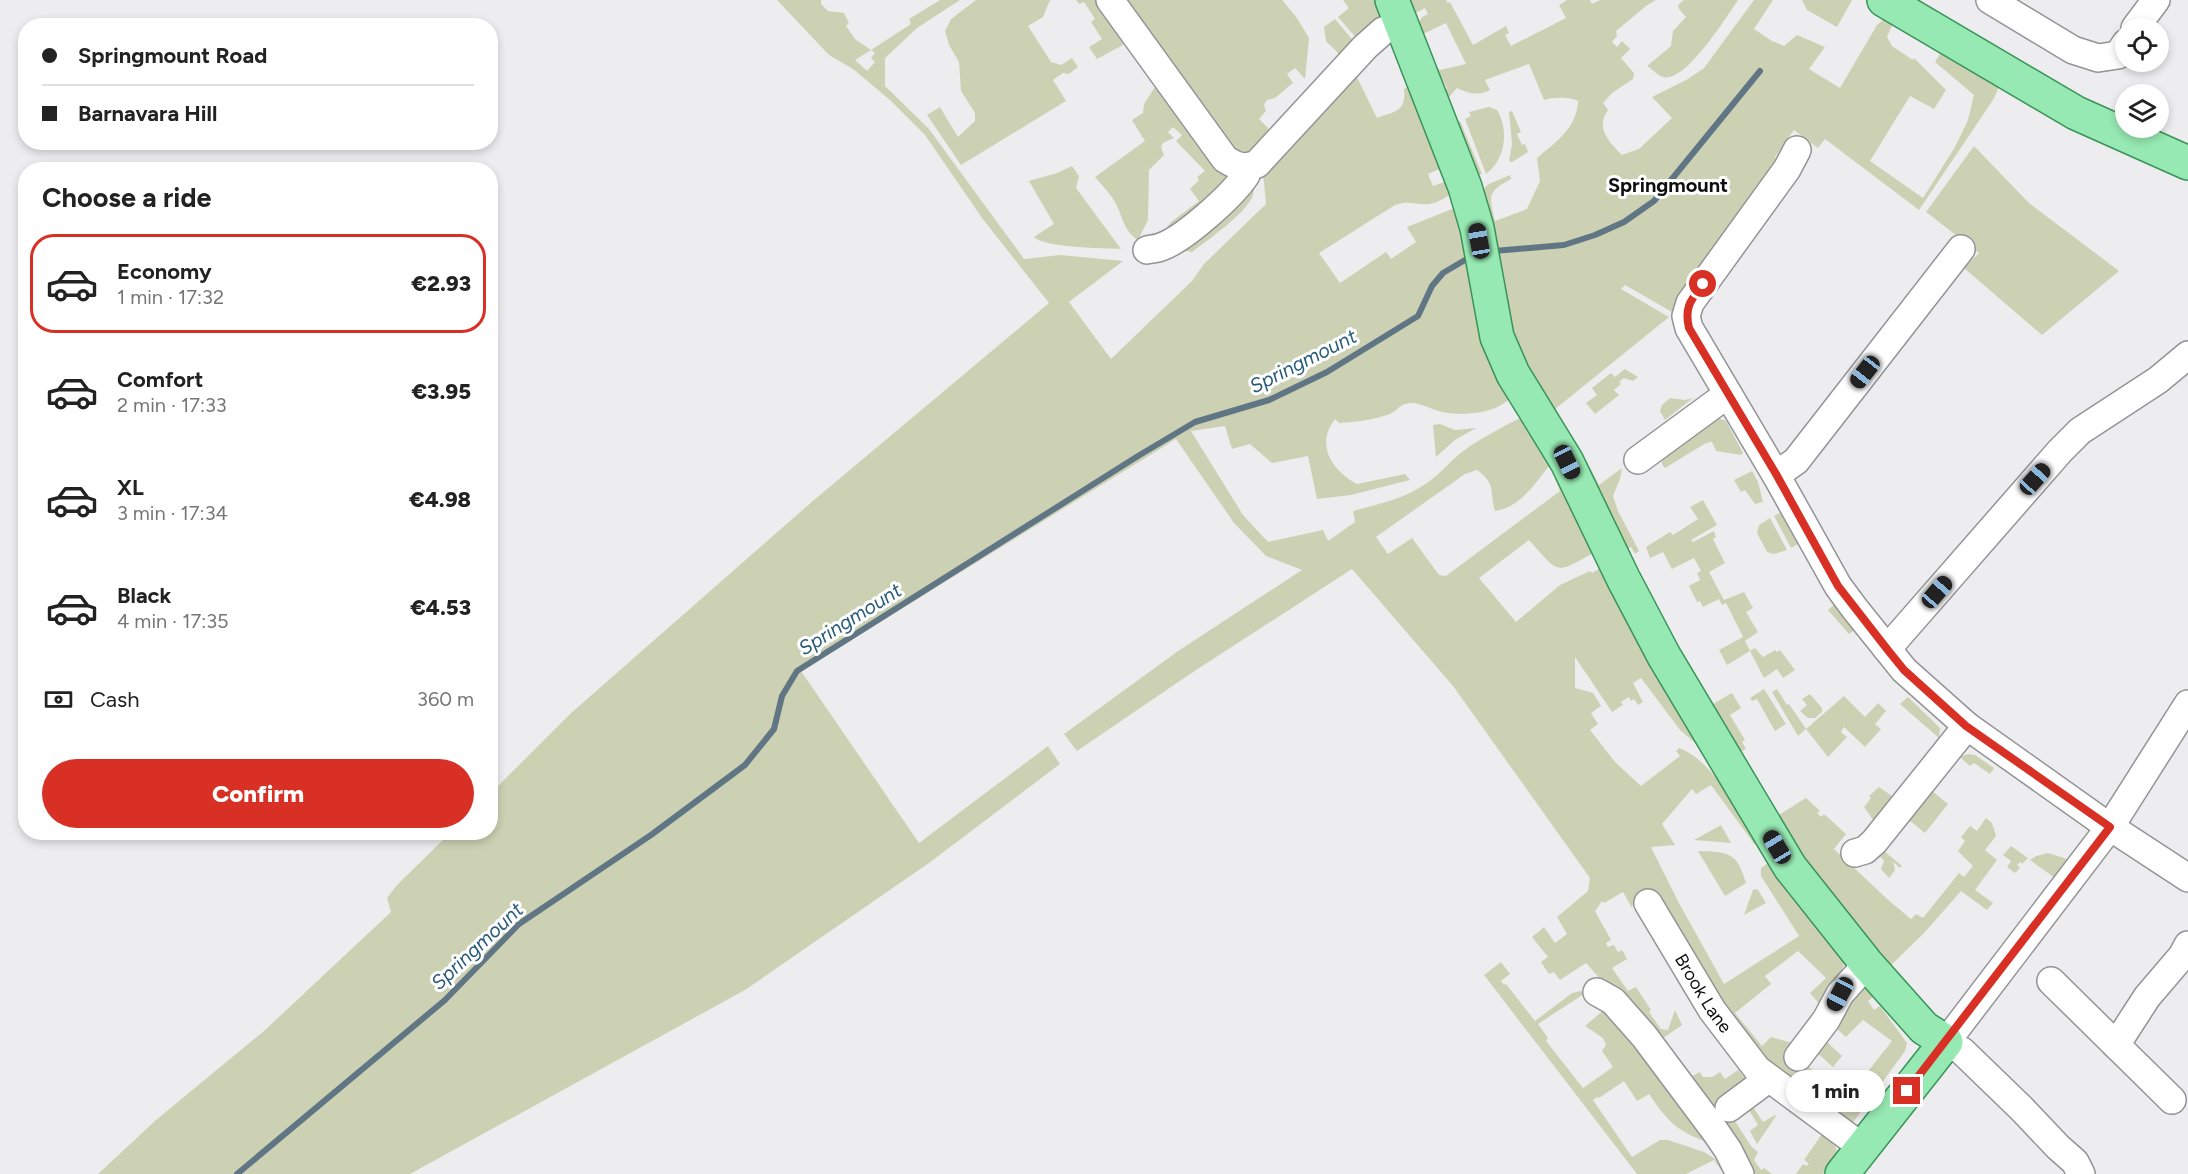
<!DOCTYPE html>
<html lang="en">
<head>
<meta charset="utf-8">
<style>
  body { margin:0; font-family:Figtree,sans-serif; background:#f6f6f6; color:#222; height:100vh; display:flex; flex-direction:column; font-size:22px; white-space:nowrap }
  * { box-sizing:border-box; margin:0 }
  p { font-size:20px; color:#767676 }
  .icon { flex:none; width:33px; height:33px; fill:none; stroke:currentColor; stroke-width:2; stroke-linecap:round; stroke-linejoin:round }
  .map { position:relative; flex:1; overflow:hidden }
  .details { position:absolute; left:18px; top:162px; width:480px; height:678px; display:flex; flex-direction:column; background:#fff; border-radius:24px; box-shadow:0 3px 9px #0003 }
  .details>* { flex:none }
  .top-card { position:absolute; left:18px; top:18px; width:480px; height:132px; border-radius:24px; box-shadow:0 3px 9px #0003; display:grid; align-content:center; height:132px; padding:0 24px; background:#fff }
  .tools { position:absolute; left:2115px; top:18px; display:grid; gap:12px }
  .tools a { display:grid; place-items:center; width:54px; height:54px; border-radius:50%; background:#fff; box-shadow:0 3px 9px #0003; font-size:30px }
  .end { position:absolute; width:27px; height:27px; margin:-14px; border:8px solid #d93025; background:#fff; box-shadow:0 0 0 3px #fff }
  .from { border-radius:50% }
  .bubble { position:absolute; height:42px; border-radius:21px; background:#fff; box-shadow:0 3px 9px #0003; font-size:20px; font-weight:800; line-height:42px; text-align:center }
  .car { position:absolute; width:18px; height:36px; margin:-18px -9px; border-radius:8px; box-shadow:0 0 4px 2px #0007; background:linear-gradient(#222 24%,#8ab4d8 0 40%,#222 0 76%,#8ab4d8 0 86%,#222 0) }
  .top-card b { display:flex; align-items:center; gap:21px; height:57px; font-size:22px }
  .top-card b+b { border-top:2px solid #e0e0e0 }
  .top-card i { width:15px; height:15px; background:#222 }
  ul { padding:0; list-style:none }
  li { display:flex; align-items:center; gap:18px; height:99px; margin:0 12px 9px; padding:0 12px; border:3px solid transparent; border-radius:24px }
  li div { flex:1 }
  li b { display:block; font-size:22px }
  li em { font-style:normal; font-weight:800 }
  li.active { border-color:#d93025 }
  li>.icon { width:54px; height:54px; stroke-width:1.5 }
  h2 { padding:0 24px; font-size:27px; line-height:72px }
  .pay { display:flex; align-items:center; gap:15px; height:66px; padding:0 24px; font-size:22px }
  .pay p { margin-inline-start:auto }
  .button { display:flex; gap:12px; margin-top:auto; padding:12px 24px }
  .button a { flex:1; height:69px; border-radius:36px; background:#d93025; color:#fff; font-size:24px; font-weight:800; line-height:69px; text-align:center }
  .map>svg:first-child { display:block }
  .green { fill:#cdd1b3; fill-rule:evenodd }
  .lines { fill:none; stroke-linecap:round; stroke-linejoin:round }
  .stream { stroke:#617685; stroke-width:6 }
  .minor-casing { stroke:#949396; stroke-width:30 }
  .major-casing { stroke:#399358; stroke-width:36 }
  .minor { stroke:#fff; stroke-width:27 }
  .major { stroke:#96e9b2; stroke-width:33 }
  .route { stroke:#d93025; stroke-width:8 }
  .labels { text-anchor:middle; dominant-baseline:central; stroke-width:6; stroke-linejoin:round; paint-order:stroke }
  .street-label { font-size:18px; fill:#0f0f10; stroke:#fff }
  .neighbourhood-label { font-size:20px; font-weight:bold; fill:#0f0f10; stroke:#fff }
  .water-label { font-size:20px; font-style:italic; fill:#295b7b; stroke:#fff }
</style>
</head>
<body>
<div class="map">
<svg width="2188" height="1174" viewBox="0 0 2188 1174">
  <rect width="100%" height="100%" fill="#ededf0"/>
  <g class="green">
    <path d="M 777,0 L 821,0 L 821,4 L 828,11 L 844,13 L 849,23 L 846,26 L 855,39 L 871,50 L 911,24 L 909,19 L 940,0 L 960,0 L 917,28 L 885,58 L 885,86 L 929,129 L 1024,259 L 1060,255 L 1123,261 L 1069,302 L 1111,359 L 1192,281 L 1204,264 L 1266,204 L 1263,173 L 1267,160 L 1352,67 L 1377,118 C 1396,111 1406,112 1404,89 L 1411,85 L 1393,40 L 1397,39 L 1456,192 C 1447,195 1440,203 1429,204 C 1415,205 1410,200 1395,205 L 1319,253 L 1340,283 L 1386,252 L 1391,259 L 1416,242 L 1407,227 L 1452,209 L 1459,212 L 1468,236 L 1479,308 L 1509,399 C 1495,414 1461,416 1442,412 C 1430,410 1418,400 1405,404 C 1400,405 1395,412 1390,414 C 1373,420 1356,422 1339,423 L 1335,419 C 1315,445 1332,470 1357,484 L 1405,474 L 1410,480 L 1351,495 L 1317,499 L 1308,456 L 1272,463 L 1250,444 L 1232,449 L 1225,426 L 1191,431 L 1243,515 L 1268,542 L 1323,530 L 1328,541 L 1355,522 L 1353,511 C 1375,505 1399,500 1419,488 C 1436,479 1447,464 1462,452 C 1479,439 1499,429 1518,419 L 1524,420 L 1549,466 C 1534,485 1520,507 1495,511 C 1489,492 1497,484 1477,470 L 1465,474 L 1376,537 L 1388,554 L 1412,538 L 1439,575 L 1446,576 L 1560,491 L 1555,479 L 1560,476 L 1597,551 C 1555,574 1561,576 1529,540 L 1479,578 L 1516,622 L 1560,585 L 1590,571 L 1592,573 L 1604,566 L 1717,762 L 1680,730 L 1641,678 L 1633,683 L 1643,702 L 1638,705 L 1634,699 L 1631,701 L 1629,697 L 1621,702 L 1623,705 L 1612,712 L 1575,657 L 1575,688 L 1593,693 L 1601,706 L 1591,713 L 1598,724 L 1590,730 L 1615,762 L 1641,786 L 1680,756 L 1676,751 L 1679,748 C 1687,751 1693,755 1699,760 C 1713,772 1762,829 1755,845 L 1711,785 L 1696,794 L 1692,789 L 1662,824 L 1675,845 L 1651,847 L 1679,903 L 1724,984 L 1799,936 L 1761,876 L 1761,868 L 1768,863 L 1774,865 L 1841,958 L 1844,965 L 1822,1007 L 1810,993 L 1826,978 L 1798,951 L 1765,976 L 1771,984 L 1735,1013 L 1762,1046 L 1771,1037 L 1796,1044 L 1785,1059 L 1800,1072 L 1806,1065 L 1819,1075 L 1814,1082 L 1821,1088 L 1814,1097 L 1793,1081 L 1791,1083 C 1780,1076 1770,1070 1761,1061 C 1719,1019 1683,945 1653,893 L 1633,904 L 1632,908 L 1623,892 L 1604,903 L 1602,901 L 1595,911 L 1611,940 L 1606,943 L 1608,947 L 1614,945 L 1618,952 L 1622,950 L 1627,959 L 1612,968 L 1628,991 L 1636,987 L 1651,1010 L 1649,1012 L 1661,1029 L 1668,1030 L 1675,1010 L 1682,1025 L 1663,1038 L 1692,1076 L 1700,1072 L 1703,1077 L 1712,1077 L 1720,1072 L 1725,1079 L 1738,1070 L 1748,1082 L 1719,1104 L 1728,1117 L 1731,1115 L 1751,1146 L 1758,1152 L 1754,1160 L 1761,1170 L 1764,1168 L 1772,1174 L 1747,1174 L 1733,1147 L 1680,1075 L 1650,1035 L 1586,963 L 1560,980 L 1554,972 L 1549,974 L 1541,962 L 1548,957 L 1532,937 L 1544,927 L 1555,943 L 1567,934 L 1557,917 L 1588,891 L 1590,878 L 1453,686 L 1352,569 L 1190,674 L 1077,751 L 1064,734 L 1178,651 L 1302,570 L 1266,556 L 1234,523 L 1176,439 L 801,671 L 919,843 L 1048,746 L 1060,764 L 929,863 L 745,990 L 410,1174 L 98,1174 L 156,1120 L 264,1031 L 391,912 L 387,898 L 397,885 L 450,833 L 490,832 L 491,793 L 570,714 L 814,500 L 1049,303 L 982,218 L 925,135 L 890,100 L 853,69 L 829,55 ZM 871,50 L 875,53 L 871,58 L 875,62 L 867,71 L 855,60 ZM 1442,168 L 1447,181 L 1433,186 L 1428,174 Z"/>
    <polygon points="976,0 1050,0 1043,17 1028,26 1051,62 1061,65 1072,58 1078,67 1069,74 1063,73 1053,80 1066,101 961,165 927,115 940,107 958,137 975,121 975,113 961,91 959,62 949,45 945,31 951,19"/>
    <polygon points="1076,0 1103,0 1125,30 1123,45 1097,59 1089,47 1102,39 1091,22 1095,19 1084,2 1079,4"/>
    <polygon points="1119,0 1282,0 1297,18 1309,38 1305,79 1295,68 1287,74 1293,83 1275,98 1267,100 1264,105 1266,111 1259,119 1268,128 1270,137 1254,154 1238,158"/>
    <polygon points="1343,0 1378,0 1384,15 1359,41 1338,17 1349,8"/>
    <path d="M 1408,0 L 1446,0 L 1448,3 L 1450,2 L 1473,45 L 1506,26 L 1509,33 L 1505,35 L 1511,46 L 1566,18 L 1559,5 L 1567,0 L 1590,0 L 1592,4 L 1600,0 L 1656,0 L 1646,6 L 1616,31 L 1617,36 L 1612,42 L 1617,47 L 1622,41 L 1630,49 L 1621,58 L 1634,73 L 1633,79 L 1612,93 L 1603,103 L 1608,110 C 1595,128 1609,142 1622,155 L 1639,149 L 1672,118 L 1652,97 L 1688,79 L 1704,68 L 1754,0 L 1773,0 L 1754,29 L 1772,41 L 1784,46 L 1797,35 L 1825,47 L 1809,69 L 1840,88 L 1877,25 L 1885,18 L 1893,23 L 1887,37 L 1892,46 L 1913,60 L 1914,58 L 1946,90 L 1934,109 L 1910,96 L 1870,161 L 1923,198 L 1955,147 L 1968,120 L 1974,95 L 1935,62 L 1941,52 L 1999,87 L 1993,100 L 1919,210 L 1825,139 L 1818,148 L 1794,130 L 1775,157 L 1778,164 L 1672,312 L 1625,285 L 1621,289 L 1669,317 L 1554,410 L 1587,462 L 1599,485 L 1622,468 L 1620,479 L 1613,496 L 1618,511 L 1639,551 L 1635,554 L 1631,547 L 1625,550 L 1514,352 L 1482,192 L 1487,185 L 1510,175 L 1511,179 C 1487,192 1489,195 1495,221 L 1527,209 L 1540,181 L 1537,158 C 1555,143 1577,128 1578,101 C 1570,97 1553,97 1544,100 L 1529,64 L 1485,80 L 1490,90 C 1478,96 1469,94 1457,88 L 1448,98 L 1458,122 L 1460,121 L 1482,174 L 1476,175 L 1441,101 L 1447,88 L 1437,69 L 1440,70 L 1466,64 L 1446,23 L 1421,35 L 1417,26 L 1422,17 L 1428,14 L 1425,8 L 1414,14 Z"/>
    <path d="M 1684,0 L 1738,0 C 1727,16 1685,84 1663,77 C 1658,76 1652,69 1647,66 L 1671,46 L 1673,31 L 1686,17 L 1679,9 L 1678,5 Z"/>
    <polygon points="1802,0 1852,0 1837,27 1807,10"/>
    <polygon points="1335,19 1356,44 1319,79 1339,54 1326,41 1324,27"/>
    <path d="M 1155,87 L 1164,90 L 1224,171 L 1230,184 L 1157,240 L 1171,222 L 1199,201 L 1190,189 L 1199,180 L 1197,177 L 1205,171 L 1176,141 L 1182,135 L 1173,127 L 1168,132 L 1174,138 L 1163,143 L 1161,147 L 1164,155 L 1149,170 L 1148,220 L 1138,240 C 1124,231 1123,218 1116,204 C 1111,194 1102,185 1095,177 L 1145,141 L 1132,120 L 1143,113 L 1144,104 Z"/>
    <path d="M 1489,107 L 1497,110 C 1509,130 1506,159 1486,174 L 1465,119 L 1471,116 L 1469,112 Z"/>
    <polygon points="1512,111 1521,132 1517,134 1522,145 1525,144 1528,152 1512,162 1509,161 1512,144 1509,112"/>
    <polygon points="1974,146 2029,203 2119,271 2042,335 1964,268 1979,253 1926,212"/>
    <path d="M 1072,166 L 1079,176 L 1076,188 L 1121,249 C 1103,248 1046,248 1034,237 L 1054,224 L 1029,181 L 1057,173 Z"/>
    <path d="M 1252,180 C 1253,184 1254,186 1254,190 C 1254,209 1207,240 1192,252 L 1187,251 L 1176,243 Z"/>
    <polygon points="1625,369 1638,377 1633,381 1624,378 1619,382 1621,384 1614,390 1619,395 1595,414 1586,403 1597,395 1592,388 1611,373 1615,377"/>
    <polygon points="1670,398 1685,400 1693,398 1665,420 1660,411 1662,405"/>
    <polygon points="1718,418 1726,421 1743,453 1741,455 1716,451 1712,442 1706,443 1665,468 1662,464 1662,457"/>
    <polygon points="1440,424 1455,430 1476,428 1455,440 1436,457 1433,425"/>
    <polygon points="1752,471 1758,482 1763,502 1755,504 1745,490 1741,492 1734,480"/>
    <polygon points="1703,500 1717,525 1691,540 1693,542 1714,531 1716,537 1713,539 1725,563 1709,572 1724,600 1744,592 1753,608 1746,612 1758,632 1745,641 1750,651 1755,648 1763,657 1775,650 1777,652 1780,650 1795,670 1783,678 1777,669 1764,678 1750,651 1727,665 1719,650 1743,637 1726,603 1722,605 1719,599 1703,607 1700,601 1697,602 1689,586 1700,580 1697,573 1701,571 1694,558 1672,569 1663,552 1650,558 1646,547 1670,532 1673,535 1698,519 1690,507"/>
    <polygon points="1785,510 1802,542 1791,548 1774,516"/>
    <polygon points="1770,518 1787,550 1774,554 1767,552 1757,533 1759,525"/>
    <polygon points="1836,603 1856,629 1849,634 1828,610"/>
    <polygon points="1764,689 1786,724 1775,731 1757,699 1752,701 1750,698"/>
    <polygon points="1777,689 1787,705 1789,704 1806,729 1844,696 1865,717 1878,703 1886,711 1875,724 1881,729 1865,747 1844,727 1841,732 1847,737 1828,757 1806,729 1798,736 1772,692"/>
    <polygon points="1732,693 1741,708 1730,715 1745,740 1742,742 1746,749 1735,755 1708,707"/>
    <polygon points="1810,694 1822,708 1822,712 1815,718 1808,718 1800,711 1807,705 1802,699"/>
    <polygon points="1908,697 1940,728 1939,738 1900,704"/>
    <polygon points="1968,754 1975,755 1994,768 1990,774 1974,763 1970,766 1960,757"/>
    <polygon points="1879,787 1892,796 1873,820 1864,807 1871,798 1869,796"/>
    <polygon points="1932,791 1948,804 1925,833 1909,820"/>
    <polygon points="1806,798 1820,811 1817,813 1821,817 1824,814 1846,834 1834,849 1886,898 1911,919 1916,914 1923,918 1959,873 1964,877 1973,866 1958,851 1965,841 1961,837 1970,826 1977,831 1986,818 1992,823 1996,836 1985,850 1997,860 1975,890 1993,903 1987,910 1961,891 1925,932 1885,971 1774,818"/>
    <polygon points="1721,825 1731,843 1694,840"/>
    <polygon points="2011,846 2028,858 2022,864 2020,862 2017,865 2020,868 2015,873 2007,867 2011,861 2003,855"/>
    <path d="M 1698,851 C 1727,852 1737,851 1746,883 L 1725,896 Z"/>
    <polygon points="1884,851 1902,866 1900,868 1893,862 1895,870 1889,878 1881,869 1884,861 1880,856"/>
    <polygon points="2048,853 2067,859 2055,878 2030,860 2036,856"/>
    <polygon points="1755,889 1758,890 1766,903 1744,915 1753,890"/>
    <path d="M 1501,962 L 1510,974 L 1501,981 L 1504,985 L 1506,984 L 1535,1021 L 1572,993 L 1581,991 L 1584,994 L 1538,1024 L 1548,1038 L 1546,1041 L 1583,1088 L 1613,1067 L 1602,1051 L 1606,1045 L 1603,1038 L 1585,1026 L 1606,1008 L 1719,1147 C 1679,1131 1673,1129 1649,1094 L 1637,1101 L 1624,1081 L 1599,1098 L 1597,1097 L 1593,1100 L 1632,1157 L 1660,1140 L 1668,1140 L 1704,1152 L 1715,1159 L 1726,1174 L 1724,1174 L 1714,1160 L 1686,1174 L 1637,1174 L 1484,975 Z"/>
    <polygon points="1860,989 1866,989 1873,997 1868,1001 1874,1010 1880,1006 1907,1043 1905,1051 1851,1125 1838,1115 1866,1078 1871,1082 1876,1076 1869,1070 1892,1041 1863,1020 1846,1037 1835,1027"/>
    <polygon points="1825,1040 1842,1056 1833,1067 1816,1052"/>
    <polygon points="1753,1107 1763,1122 1775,1115 1776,1116 1757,1144 1750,1131 1758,1125 1749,1110"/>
    <polygon points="1822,1134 1835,1146 1837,1151 1823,1174 1796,1174 1803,1164 1806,1166 1809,1164 1804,1160"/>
  </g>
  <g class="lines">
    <g class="stream">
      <polyline points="1494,251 1564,245 1595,235 1624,222 1654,201 1760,71"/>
      <polyline points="237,1174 445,1000 519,924 651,835 745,765 774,729 782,696 797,671 1138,456 1195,422 1269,400 1327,372 1418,316 1432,286 1443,273 1470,257"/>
    </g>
    <defs>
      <g id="minor">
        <path d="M 1110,0 L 1225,159 C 1238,167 1243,169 1257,164 L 1365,47 L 1383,31 L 1401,23"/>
        <polyline points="1990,0 2073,50 2098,58 2118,55 2126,43"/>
        <polyline points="2135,28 2156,0"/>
        <polyline points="1797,150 1787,169 1690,303 1686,316 1689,328 1776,475 1838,586 1855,609 1904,670 1967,726 2098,819 2188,878"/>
        <path d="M 1147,250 C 1151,249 1156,249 1161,247 C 1184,239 1232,196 1246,175 L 1245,168"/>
        <polyline points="1638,460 1728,394"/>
        <polyline points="1776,475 1796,461 1961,249"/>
        <polyline points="1887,649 2060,451 2080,431 2158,380 2188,355"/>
        <polyline points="1855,853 1865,850 1874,842 1967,726"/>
        <path id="s1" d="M 1648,903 L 1712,1010 L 1757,1069 L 1862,1147"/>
        <polyline points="2051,981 2172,1100"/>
        <polyline points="1597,992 1613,1001 1644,1036 1715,1131 1728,1150 1740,1174"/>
        <polyline points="2116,1045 2147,997 2182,956 2188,945"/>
        <polyline points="1798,1057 1826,1020 1840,994 1867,964"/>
        <polyline points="1729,1108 1768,1079"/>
        <polyline points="2081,1174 2075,1162 2058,1147 2022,1109 1962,1051 1946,1042 2110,827 2188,704"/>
      </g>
      <g id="major">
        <polyline points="1392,0 1465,187 1477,228 1497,337 1513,374 1567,462 1623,578 1664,656 1790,867 1867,964 1924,1028 1946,1042 1842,1174"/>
        <polyline points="1884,0 2076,113 2188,163"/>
      </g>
    </defs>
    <use href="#minor" class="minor-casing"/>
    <use href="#major" class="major-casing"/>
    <use href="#minor" class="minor"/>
    <use href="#major" class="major"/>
  </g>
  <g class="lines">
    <path class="route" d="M 1703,284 C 1691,300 1684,307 1689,328 L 1776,474 L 1838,586 L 1887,649 L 1904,670 L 1966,726 L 2110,827 L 1907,1091"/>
  </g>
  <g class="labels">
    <g class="street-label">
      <text stroke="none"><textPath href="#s1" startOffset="106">Brook Lane</textPath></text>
    </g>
    <g class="neighbourhood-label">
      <text x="1668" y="185">Springmount</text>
    </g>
    <g class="water-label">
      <text transform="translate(1303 361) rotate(-27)">Springmount</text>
      <text transform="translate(850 619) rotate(-32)">Springmount</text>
      <text transform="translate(477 946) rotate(-43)">Springmount</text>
    </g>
  </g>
</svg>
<div class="tools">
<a><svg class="icon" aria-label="locate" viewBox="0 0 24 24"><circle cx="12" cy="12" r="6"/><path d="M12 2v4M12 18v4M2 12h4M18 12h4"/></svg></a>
<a><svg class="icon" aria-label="layers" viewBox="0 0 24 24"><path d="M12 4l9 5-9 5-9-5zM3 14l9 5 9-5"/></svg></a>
</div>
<i class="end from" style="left:1703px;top:284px"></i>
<i class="end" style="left:1907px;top:1091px"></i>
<div class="bubble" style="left:1786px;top:1070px;width:99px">1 min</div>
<i class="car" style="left:1479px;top:241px;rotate:350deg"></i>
<i class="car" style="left:1865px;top:372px;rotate:218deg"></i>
<i class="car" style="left:1567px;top:462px;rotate:154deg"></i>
<i class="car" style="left:2035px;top:479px;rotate:42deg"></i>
<i class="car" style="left:1937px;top:592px;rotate:41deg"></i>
<i class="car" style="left:1777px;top:847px;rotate:329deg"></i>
<i class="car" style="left:1840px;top:994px;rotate:208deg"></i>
<div class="top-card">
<b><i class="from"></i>Springmount Road</b>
<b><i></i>Barnavara Hill</b>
</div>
<section class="details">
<h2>Choose a ride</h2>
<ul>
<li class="active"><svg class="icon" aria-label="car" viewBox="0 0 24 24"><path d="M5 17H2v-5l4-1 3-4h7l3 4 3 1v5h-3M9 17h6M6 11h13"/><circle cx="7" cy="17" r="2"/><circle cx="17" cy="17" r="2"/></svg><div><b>Economy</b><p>1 min · 17:32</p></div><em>€2.93</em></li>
<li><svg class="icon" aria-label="car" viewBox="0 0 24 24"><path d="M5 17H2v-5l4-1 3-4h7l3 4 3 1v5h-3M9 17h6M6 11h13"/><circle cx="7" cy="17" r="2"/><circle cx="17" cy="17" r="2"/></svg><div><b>Comfort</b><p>2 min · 17:33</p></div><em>€3.95</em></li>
<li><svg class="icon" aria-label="car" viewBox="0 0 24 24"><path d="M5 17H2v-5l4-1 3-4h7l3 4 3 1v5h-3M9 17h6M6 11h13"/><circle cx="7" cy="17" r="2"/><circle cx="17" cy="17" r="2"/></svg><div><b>XL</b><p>3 min · 17:34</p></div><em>€4.98</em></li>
<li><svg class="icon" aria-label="car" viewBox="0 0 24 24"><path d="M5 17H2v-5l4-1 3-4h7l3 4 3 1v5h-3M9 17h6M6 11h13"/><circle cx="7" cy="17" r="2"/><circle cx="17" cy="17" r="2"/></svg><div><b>Black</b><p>4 min · 17:35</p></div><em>€4.53</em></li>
</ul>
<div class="pay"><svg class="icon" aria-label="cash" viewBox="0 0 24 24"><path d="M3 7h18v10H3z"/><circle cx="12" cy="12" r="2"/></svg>Cash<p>360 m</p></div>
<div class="button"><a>Confirm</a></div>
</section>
</div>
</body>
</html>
